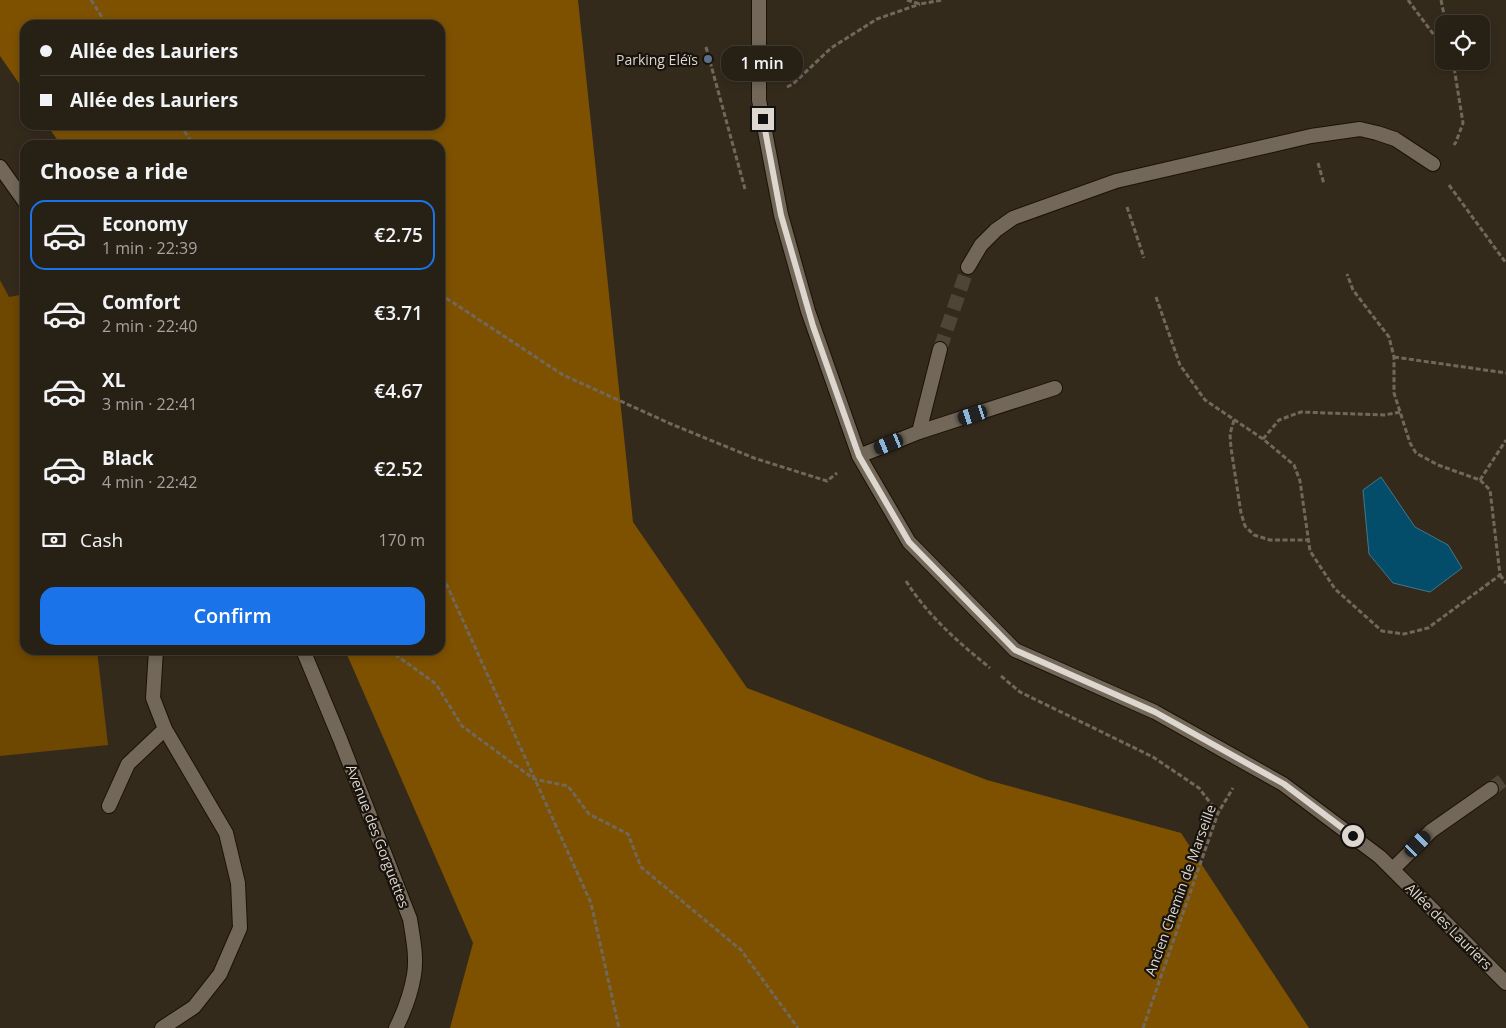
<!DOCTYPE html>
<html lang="en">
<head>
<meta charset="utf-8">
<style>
  body { margin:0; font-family:"Open Sans",sans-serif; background:#332d22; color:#f1f3f6; height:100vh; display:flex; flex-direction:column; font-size:19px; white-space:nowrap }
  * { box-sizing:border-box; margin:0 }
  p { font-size:16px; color:#a4a3a0 }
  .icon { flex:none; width:28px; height:28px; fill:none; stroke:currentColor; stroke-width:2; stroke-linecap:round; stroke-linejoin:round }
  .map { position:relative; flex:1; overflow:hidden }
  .side { position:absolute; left:20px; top:140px; width:425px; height:515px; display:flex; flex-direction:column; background:#272015; border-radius:15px; box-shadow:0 2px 8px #0003,0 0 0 1px #433e34 }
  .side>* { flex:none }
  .hud { position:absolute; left:20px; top:20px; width:425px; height:110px; border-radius:15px; box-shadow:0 2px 8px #0003,0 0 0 1px #433e34; display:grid; align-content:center; height:110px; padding:0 20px; background:#272015 }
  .fabs { position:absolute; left:1435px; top:15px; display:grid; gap:10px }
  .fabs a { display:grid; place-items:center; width:55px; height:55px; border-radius:10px; background:#272015; box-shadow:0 2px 8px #0003,0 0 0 1px #433e34; font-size:25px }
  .end { position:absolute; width:22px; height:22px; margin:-11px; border:6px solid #ded7cf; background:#111; box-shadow:0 0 0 2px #111 }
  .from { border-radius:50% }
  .bubble { position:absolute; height:35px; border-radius:15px; background:#272015; box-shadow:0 2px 8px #0003,0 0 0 1px #433e34; font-size:16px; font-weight:600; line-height:35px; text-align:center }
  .car { position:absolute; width:15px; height:30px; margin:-15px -8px; border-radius:6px; box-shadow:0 0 4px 1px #0007; background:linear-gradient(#222 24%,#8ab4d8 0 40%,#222 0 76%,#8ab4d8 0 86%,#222 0) }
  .hud b { display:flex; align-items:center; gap:18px; height:48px; font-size:19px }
  .hud b+b { border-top:1px solid #433e34 }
  .hud i { width:12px; height:12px; background:#f1f3f6 }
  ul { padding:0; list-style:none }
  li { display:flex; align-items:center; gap:15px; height:70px; margin:0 10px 8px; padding:0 10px; border:2px solid transparent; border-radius:15px }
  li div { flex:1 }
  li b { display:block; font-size:19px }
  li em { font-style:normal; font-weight:600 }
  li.on { border-color:#1a73e8 }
  li>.icon { width:45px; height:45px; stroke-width:1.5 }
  h2 { padding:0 20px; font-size:22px; line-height:60px }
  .pay { display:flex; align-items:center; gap:12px; height:55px; padding:0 20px; font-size:19px }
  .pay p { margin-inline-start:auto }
  .button { display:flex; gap:10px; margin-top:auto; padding:10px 20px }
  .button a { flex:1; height:58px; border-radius:15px; background:#1a73e8; color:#fff; font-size:20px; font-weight:600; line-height:58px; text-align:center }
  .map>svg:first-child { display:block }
  .green { fill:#6e4700 }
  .forest { fill:#7d5100 }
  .water { fill:#034c6a; stroke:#457688 }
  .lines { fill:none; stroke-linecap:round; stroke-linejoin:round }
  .minor-tunnel { stroke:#4e4437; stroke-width:14; stroke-dasharray:14 7; stroke-linecap:butt }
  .service-casing { stroke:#1b1206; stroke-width:16 }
  .minor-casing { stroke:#1b1206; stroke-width:16 }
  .path { stroke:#71685c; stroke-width:3; stroke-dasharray:5 2.5; stroke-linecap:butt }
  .service { stroke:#726758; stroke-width:14 }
  .minor { stroke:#726758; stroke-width:14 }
  .route { stroke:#ded7cf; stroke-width:6 }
  .service-dot { fill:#5c6f8a; stroke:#18130d; stroke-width:2 }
  .labels { text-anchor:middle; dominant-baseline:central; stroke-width:4.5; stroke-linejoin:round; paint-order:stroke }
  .poi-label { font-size:14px; fill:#ded7cf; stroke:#18130d; text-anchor:end }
  .street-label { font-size:14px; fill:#ded7cf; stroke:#18130d }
</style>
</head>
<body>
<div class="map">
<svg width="1506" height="1028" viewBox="0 0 1506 1028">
  <rect width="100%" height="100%" fill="#342a1c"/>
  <polygon class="green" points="0,280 9,297 25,294 25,650 97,650 108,745 0,756"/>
  <polygon class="forest" points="0,0 578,0 633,522 747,688 987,780 1181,833 1309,1028 450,1028 473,943 345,650 440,650 440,145 61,145 47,125 440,125 440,25 25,25 25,92 0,56"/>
  <polygon class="water" points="1381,477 1415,527 1448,545 1462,568 1430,592 1393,583 1369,554 1363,490"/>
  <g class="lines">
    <g class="minor-tunnel">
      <polyline points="940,349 968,267"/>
      <polyline points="1491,789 1506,778"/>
    </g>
    <defs>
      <g id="service">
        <polyline points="156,650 153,698 165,729 226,833 238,883 240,928 220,974 194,1007 162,1028"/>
        <polyline points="109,806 128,764 165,729"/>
      </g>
      <g id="minor">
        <polyline points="759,0 759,100 781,215 808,311 859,456 909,542 1015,650 1155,712 1283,784 1380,857 1506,983"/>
        <polyline points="0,167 25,202"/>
        <polyline points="968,267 981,245 996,230 1013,218 1116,181 1311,136 1360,129 1377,133 1395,139 1433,164"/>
        <polyline points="919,432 1055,388"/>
        <polyline points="859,456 919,432 940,349"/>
        <path d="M 303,650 L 340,739 L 410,919 C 413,938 417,957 414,975 C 411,993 404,1012 396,1028"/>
        <polyline points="1393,869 1431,831 1491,789"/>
      </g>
    </defs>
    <use href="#service" class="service-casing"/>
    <use href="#minor" class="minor-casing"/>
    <g class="path">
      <polyline points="91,0 107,25"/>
      <polyline points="907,0 920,4 942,0"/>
      <polyline points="1408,0 1440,43 1444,45"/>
      <polyline points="1441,0 1446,24"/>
      <polyline points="706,47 745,189"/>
      <polyline points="1453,61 1463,123 1456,142 1454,145"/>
      <polyline points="787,87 793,84 831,48 877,19 920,4"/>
      <polyline points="180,125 194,145"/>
      <polyline points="1318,163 1324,184"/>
      <polyline points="1449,185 1506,263"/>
      <polyline points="1127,207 1144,258"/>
      <polyline points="440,294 563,375 671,424 754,458 827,481 837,473"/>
      <polyline points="1156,297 1180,365 1205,400 1263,439 1294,465 1300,481 1310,551 1335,589 1382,631 1404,634 1428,628 1500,575 1490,490 1480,480 1438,465 1416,453 1410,443 1394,393 1394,357 1389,337 1353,290 1347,274"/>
      <polyline points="1394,357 1506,373"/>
      <polyline points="1234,420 1230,434 1231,448 1241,513 1245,526 1254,535 1270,540 1308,540"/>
      <polyline points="1263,439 1279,420 1301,412 1384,415 1401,412"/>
      <polyline points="1480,480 1506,440"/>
      <polyline points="440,570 591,903 619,1028"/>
      <polyline points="1500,575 1506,583"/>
      <path d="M 906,581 C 928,616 958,642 990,668"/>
      <polyline points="389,650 436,684 462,726 534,779 568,786 589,814 628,834 641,867 741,950 798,1028"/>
      <polyline points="1001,676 1020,692 1153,757 1199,788 1218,813"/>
      <polyline points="1143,1028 1218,813 1233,788"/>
    </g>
    <use href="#service" class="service"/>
    <use href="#minor" class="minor"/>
  </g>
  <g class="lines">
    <polyline class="route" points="763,119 781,215 813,326 859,456 909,542 1015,650 1155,712 1284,784 1353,836"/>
  </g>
  <circle class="service-dot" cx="708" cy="59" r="5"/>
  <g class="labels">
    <g class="poi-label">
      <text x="698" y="59">Parking Eléïs</text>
    </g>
    <g class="street-label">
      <text transform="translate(378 836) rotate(69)">Avenue des Gorguettes</text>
      <text transform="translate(1180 890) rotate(-70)">Ancien Chemin de Marseille</text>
      <text transform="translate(1449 926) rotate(45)">Allée des Lauriers</text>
    </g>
  </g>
</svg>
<div class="fabs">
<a><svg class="icon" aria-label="locate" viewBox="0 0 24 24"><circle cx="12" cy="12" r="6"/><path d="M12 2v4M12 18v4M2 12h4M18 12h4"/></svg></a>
</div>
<i class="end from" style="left:1353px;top:836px"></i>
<i class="end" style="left:763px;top:119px"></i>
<div class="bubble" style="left:721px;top:46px;width:82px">1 min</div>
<i class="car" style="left:973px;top:415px;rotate:252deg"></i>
<i class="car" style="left:889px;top:444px;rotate:248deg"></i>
<i class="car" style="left:1418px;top:844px;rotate:44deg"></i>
<div class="hud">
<b><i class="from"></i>Allée des Lauriers</b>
<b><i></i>Allée des Lauriers</b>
</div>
<section class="side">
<h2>Choose a ride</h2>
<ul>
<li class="on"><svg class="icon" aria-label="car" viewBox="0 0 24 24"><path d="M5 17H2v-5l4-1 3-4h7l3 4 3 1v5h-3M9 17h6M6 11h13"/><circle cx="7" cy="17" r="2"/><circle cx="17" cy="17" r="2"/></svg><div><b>Economy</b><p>1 min · 22:39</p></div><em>€2.75</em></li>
<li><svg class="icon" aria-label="car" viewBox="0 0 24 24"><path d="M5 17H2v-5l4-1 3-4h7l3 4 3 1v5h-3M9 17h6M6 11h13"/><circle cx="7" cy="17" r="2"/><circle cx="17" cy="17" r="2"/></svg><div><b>Comfort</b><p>2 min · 22:40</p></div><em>€3.71</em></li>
<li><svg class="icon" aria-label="car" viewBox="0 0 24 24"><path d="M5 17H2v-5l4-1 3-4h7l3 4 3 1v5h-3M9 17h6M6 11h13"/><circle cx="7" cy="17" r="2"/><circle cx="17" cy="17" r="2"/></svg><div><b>XL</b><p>3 min · 22:41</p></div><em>€4.67</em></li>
<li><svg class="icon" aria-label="car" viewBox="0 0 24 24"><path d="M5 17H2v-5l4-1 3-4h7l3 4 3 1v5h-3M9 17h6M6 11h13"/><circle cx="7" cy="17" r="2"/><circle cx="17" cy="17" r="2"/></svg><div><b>Black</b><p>4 min · 22:42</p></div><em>€2.52</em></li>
</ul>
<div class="pay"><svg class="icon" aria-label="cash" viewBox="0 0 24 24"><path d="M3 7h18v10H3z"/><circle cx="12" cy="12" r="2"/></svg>Cash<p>170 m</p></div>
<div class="button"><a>Confirm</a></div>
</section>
</div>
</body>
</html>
